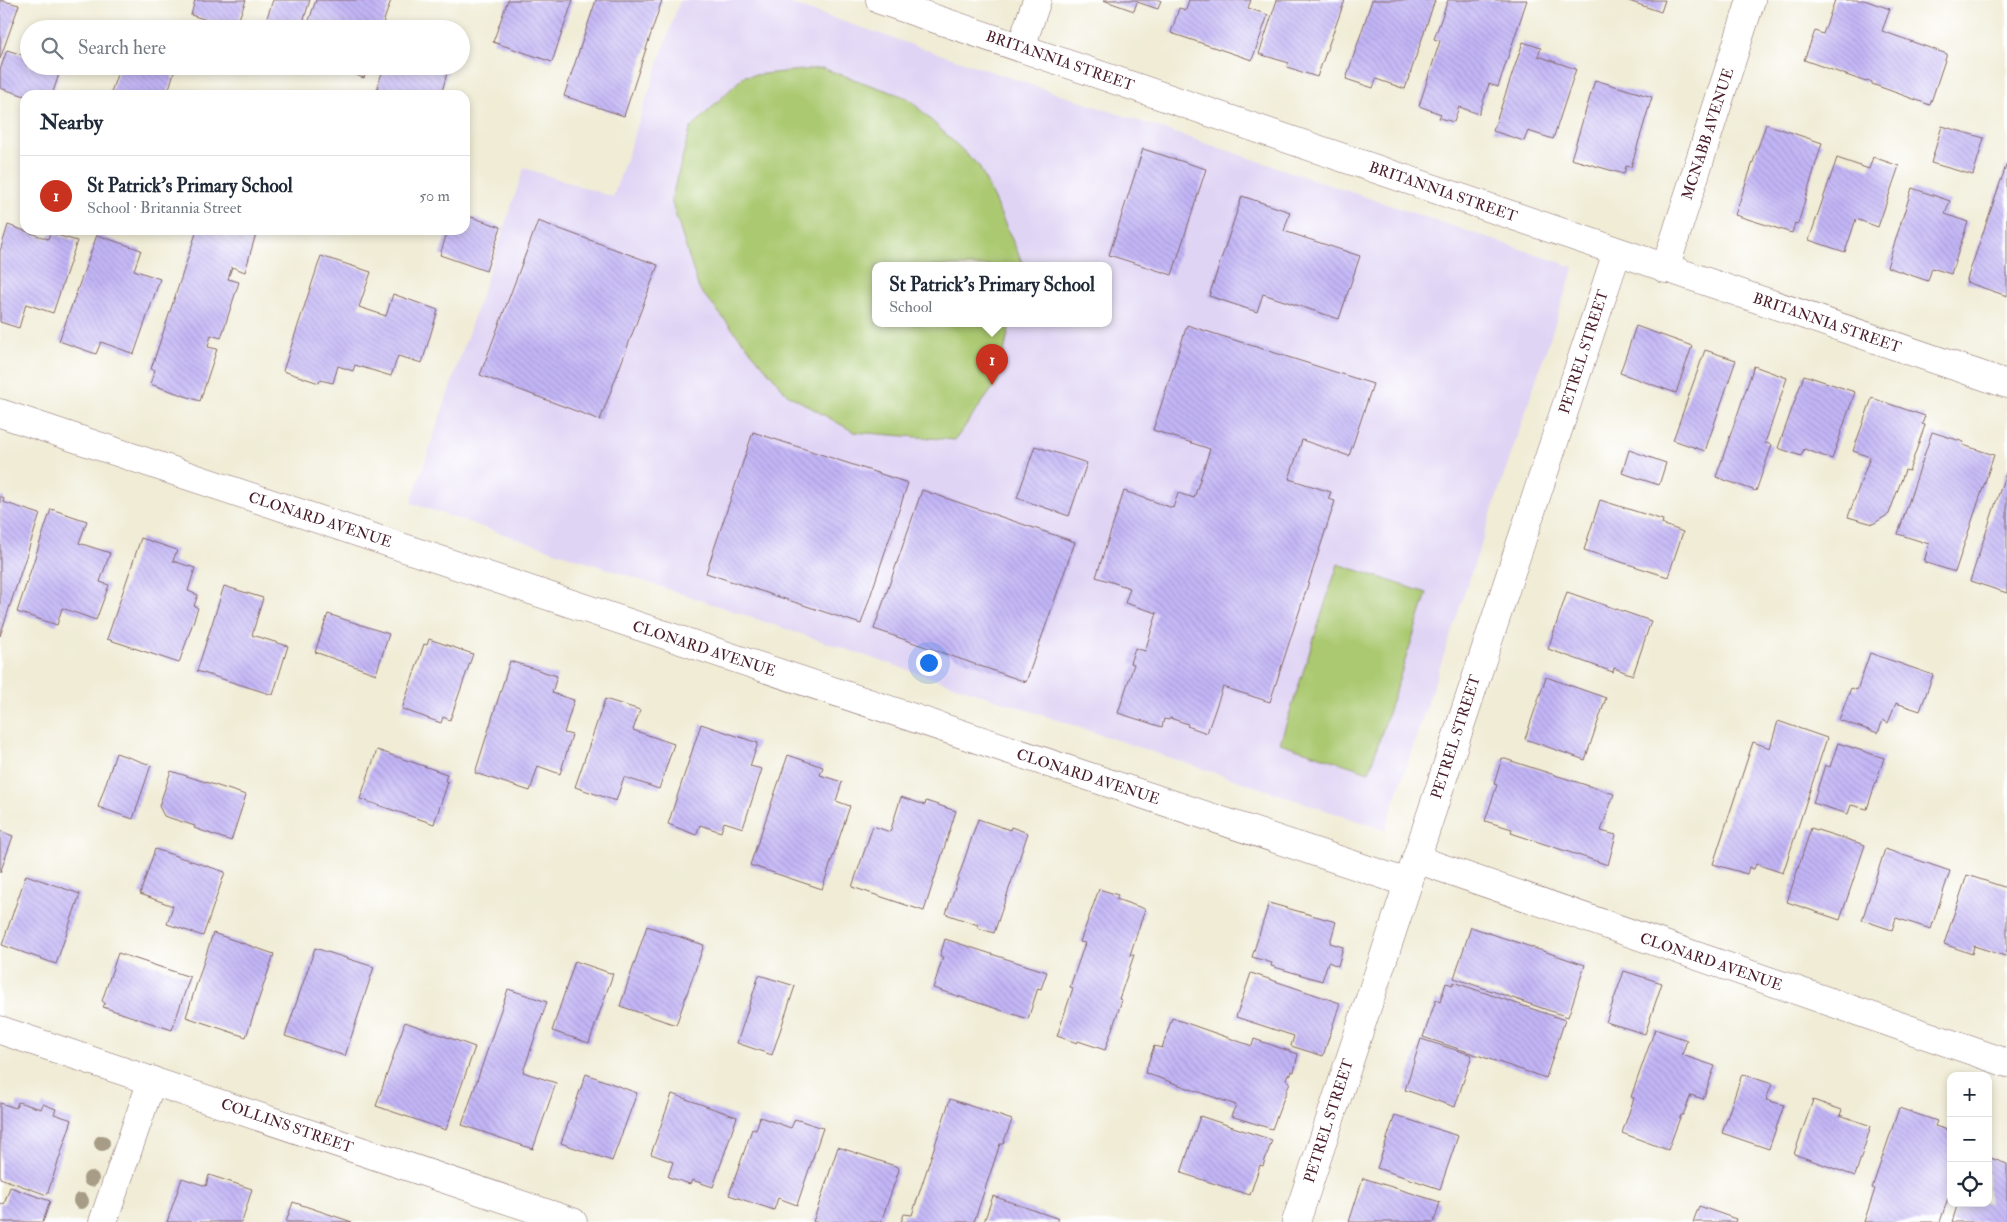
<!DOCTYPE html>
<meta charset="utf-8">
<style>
:root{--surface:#fff;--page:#f2f2f3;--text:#1f2937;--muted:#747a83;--line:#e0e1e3;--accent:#c8321e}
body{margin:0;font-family:"IM FELL Double Pica",serif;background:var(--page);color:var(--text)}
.controls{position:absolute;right:15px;bottom:15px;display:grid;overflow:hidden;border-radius:10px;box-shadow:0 2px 8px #0003}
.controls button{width:45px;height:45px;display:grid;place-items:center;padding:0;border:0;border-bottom:1px solid var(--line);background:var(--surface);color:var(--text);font:25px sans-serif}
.you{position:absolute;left:928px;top:662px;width:18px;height:18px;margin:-12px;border:4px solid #fff;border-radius:50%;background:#1a73e8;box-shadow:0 0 0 8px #1a73e833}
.badge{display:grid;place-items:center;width:32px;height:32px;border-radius:50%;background:var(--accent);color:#fff;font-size:16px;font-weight:700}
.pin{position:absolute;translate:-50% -41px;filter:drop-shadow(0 1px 2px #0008)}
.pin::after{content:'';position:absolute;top:26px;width:18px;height:15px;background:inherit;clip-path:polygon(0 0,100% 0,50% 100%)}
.popup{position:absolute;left:872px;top:262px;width:240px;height:65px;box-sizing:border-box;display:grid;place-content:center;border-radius:10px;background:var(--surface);filter:drop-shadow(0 1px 4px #0005);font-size:16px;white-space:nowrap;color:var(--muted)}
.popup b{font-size:19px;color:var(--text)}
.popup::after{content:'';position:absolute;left:50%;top:100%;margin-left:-10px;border:10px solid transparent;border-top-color:var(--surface)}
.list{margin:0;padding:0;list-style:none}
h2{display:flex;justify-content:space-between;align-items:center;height:65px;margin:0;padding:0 20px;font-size:21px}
h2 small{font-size:16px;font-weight:400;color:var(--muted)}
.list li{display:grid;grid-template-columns:32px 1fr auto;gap:15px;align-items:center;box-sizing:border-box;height:80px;padding:0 20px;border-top:1px solid var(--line)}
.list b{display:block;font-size:19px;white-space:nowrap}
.list p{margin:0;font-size:16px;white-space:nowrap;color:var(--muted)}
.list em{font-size:16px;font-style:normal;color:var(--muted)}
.icon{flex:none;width:28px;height:28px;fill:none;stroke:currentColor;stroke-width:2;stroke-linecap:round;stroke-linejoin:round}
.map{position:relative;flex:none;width:2007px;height:1222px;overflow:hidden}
.search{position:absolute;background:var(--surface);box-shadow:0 2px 8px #0003;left:20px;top:20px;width:450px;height:55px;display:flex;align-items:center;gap:12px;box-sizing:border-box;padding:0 18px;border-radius:28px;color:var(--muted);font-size:19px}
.panel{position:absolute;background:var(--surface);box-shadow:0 2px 8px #0003;left:20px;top:90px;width:450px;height:145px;border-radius:15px}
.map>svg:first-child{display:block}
.built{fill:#e0d4f4;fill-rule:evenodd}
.pitch{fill:#abc971;stroke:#7a744e}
.building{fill:url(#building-back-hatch)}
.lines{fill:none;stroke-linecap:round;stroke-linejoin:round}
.minor-casing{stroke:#846767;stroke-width:29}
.minor{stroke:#fff;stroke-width:28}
.tree{fill:#a79c86}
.labels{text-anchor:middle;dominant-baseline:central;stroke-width:4;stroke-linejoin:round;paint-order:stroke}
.street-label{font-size:15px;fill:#4a1f2b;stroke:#fff}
</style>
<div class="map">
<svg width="2007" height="1222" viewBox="0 0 2007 1222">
<defs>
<pattern id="building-back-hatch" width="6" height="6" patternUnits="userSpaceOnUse" patternTransform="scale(1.25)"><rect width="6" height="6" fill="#c2b5f6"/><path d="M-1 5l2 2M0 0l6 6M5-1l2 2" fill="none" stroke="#a89bd3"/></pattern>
</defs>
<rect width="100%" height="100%" fill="#fff"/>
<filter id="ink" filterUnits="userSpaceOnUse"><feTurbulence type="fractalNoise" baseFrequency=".02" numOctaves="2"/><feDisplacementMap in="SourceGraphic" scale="10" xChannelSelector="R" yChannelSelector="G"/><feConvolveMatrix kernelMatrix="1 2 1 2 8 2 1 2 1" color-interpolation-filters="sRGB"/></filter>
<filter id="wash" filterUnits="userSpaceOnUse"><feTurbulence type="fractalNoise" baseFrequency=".0096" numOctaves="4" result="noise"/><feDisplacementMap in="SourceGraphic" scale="20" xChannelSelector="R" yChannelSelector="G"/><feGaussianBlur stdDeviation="1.12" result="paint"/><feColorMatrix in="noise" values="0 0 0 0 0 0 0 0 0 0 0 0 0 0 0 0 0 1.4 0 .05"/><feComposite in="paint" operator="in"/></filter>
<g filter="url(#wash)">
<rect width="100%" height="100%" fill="#f0ecd6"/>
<path class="built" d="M680,0H779L1574,267L1385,830L411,503L524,168L613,197ZM876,266H1108V324H876Z"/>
<g class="pitch">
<path d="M822,68L908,98L979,166L1023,264L1022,266H876V324H1010L998,381L955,440L854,432L787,394L699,289L671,200L690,129L744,76Z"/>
<path d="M1338,564L1427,593L1369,772L1280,743Z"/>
</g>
<g id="blocks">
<g class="building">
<path d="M0,0L19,5L0,59Z"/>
<path d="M195,0H246L235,29L191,15Z"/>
<path d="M273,0H310L301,29H263Z"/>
<path d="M316,0H391L381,29H306Z"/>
<path d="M508,0H573L552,62L493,42Z"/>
<path d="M596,0H662L624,116L564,96Z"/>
<path d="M1103,0H1161L1158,9L1137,2L1134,11Z"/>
<path d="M1189,0H1251L1248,8L1268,15L1252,60L1171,33L1179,8L1186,10Z"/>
<path d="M1277,0H1345L1317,77L1287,67L1289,63L1259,54Z"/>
<path d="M1372,0H1435L1405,89L1376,79L1373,88L1346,79Z"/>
<path d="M1448,0H1527L1498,87L1489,84L1479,114L1459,107L1454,122L1439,118L1441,114L1419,106L1440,41L1434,39Z"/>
<path d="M1626,0H1665L1661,12Z"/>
<path d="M1835,0H1864L1890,9L1882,31L1947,54L1930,105L1872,84V82L1867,80L1866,82L1804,60L1815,31L1823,34Z"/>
<path d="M1523,42L1541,48L1538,56L1576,69L1553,139L1528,131L1524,141L1493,131Z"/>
<path d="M7,50L29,57V66L61,68L52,95L25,96L0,88V70Z"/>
<path d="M120,66H176L167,95H110Z"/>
<path d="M331,66H368L364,78Z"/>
<path d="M384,66H449L441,95H385L376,92Z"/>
<path d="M1595,80L1652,97L1631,167L1626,166L1624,174L1571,159Z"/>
<path d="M1766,124L1822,143L1798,224L1795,223L1792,233L1735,215Z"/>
<path d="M1942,126L1984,138L1973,175L1931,163Z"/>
<path d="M1143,149L1206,169L1172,275L1109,255Z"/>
<path d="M1873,157L1899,166L1878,227L1856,219L1845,252L1809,240L1837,158L1869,169Z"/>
<path d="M2007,163V296L1966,282Z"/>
<path d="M1912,188L1950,201L1945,214L1968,222L1951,274L1932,268L1928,281L1887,267Z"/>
<path d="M1242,196L1290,212L1284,231L1360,256L1339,319L1263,294L1257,312L1209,296Z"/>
<path d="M465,215L501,227L486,271L440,255L448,230H465Z"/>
<path d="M538,221L658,265L600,420L480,375Z"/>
<path d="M8,225L48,239L50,233L77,241L53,313L26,304L19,328L0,322V251Z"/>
<path d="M197,230H257L245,272L232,267L228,279L239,282L221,338L211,335L208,347L217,349L200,401L150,384L155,370L151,369Z"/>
<path d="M97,235L141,250L134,270L160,279L134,354L101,342L96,354L59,341Z"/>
<path d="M321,256L371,272L359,307L386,316L393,294L438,310L422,363L398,356L391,376L355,365L353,371L338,366L333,383L320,380L319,383L283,371Z"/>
<path d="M1187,325L1373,384L1349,456L1302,440L1289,479L1331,492L1328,499L1335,501L1270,702L1223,687L1207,733L1187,726L1188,724L1170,718L1169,720L1164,719L1162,727L1118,713L1134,664L1130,663L1135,648L1145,651L1157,613L1125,603L1130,588L1096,577L1124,491L1173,508L1178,493L1194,498L1210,449L1153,430Z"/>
<path d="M1636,326L1692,346L1676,393L1620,373Z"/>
<path d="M1705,350L1736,360L1705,451L1673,440Z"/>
<path d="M1754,366L1787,378L1765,443L1772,445L1756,491L1716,477Z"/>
<path d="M1804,375L1855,392L1832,459L1804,449L1801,456L1778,448Z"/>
<path d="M1872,398L1925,416L1922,424L1925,425L1909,471L1905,470L1889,514L1873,524L1848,517L1870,457L1853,451Z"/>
<path d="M753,432L908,483L861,624L706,573Z"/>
<path d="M1932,432L1964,442L1963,445L1994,455L1955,572L1924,562L1929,544L1898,534Z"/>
<path d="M1035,446L1087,463L1069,516L1017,498Z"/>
<path d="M1629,450L1666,463L1659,485L1622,473Z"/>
<path d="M2007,469V593L1970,581Z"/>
<path d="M922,490L1075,542L1026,682L874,629Z"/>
<path d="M0,496L4,498L3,502L40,514L0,636Z"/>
<path d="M1600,500L1663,520L1662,524L1683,532L1668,577L1584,550Z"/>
<path d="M51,509L87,521L79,543L110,553L100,582L109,585L96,620L62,608L57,625L17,612Z"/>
<path d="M141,538L177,550L173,561L195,568L188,591L198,595L194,606L198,608L179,663L107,639Z"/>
<path d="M224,586L263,598L252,635L288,646L273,695L197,671Z"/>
<path d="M1567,592L1651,621L1633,675L1614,668L1613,672L1548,649Z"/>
<path d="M328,614L389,634L376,674L315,652Z"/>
<path d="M429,639L473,654L450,720L443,717L441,723L402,709L424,644L427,645Z"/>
<path d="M1870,653L1933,675L1920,711L1896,703L1888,723L1883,720L1878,733L1839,720L1851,688L1857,690Z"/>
<path d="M510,661L557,676L552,693L574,700L564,733L572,735L560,774L538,766L530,791L475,773Z"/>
<path d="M1546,677L1606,698L1585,760L1525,739Z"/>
<path d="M605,699L640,710L633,730L674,744L659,789L624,777L616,801L575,787Z"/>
<path d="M1778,721L1827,738L1783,873L1756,864L1754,869L1749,867L1747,874L1713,864L1753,742L1770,748Z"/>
<path d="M701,724L758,743L750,766L762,769L743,828L724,822L721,832L700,825L696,835L668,824Z"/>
<path d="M1838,743L1884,758L1867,809L1851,805L1848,814L1813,803L1825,765L1830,767Z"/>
<path d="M377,750L447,774L445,781L448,782L434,824L360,799Z"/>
<path d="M116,753L151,765L133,819L98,807Z"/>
<path d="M788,755L823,767L820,775L842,782L836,801L850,806L822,889L750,865Z"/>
<path d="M1502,758L1614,794L1601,831L1616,835L1608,865L1511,833L1512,829L1485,821L1497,785L1494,784Z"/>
<path d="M171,771L246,795L231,841L194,828L195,826L164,816L159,806Z"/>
<path d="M901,797L925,805L926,801L956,811L924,911L852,887L873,826L890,832Z"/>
<path d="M978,819L1010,830L1011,827L1028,833L994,933L978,928V925L946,914Z"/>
<path d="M1811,828L1865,845L1840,920L1787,902Z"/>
<path d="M0,831L13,836L0,873Z"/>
<path d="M155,849L225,872L203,936L167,924L173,906L140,894Z"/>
<path d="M1885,849L1950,871L1931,929L1896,918L1892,930L1862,920Z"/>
<path d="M26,875L80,894L56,964L2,945Z"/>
<path d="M1967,875L2007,888V949L2005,956L1974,946L1972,954L1944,944Z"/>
<path d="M1099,889L1118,895L1116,899L1145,909L1130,955H1134L1119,999L1122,1000L1105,1050L1078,1041L1077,1043L1057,1036L1073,988L1070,987L1085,943L1080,942Z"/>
<path d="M1269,903L1336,922L1330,943L1343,947L1338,966L1328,962L1322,981L1271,966L1272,963L1252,957Z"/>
<path d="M647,926L704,945L676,1025L620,1006Z"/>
<path d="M1471,927L1585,965L1568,1017L1454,978Z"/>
<path d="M213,933L274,954L246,1037L186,1017Z"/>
<path d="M945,939L1047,972L1041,989L1038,988L1028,1019L933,988L943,957L940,956Z"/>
<path d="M315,948L374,967L345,1056L285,1036Z"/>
<path d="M118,953L190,977L172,1030L103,1007L105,1003L102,1001Z"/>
<path d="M575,961L613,974L589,1043L552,1031Z"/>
<path d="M1624,971L1662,983L1645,1034L1606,1022Z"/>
<path d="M1251,973L1340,1003L1323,1056L1291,1046L1294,1036L1236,1017Z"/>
<path d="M759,975L795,986L772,1055L737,1043Z"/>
<path d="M1453,982L1565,1020L1546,1078L1423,1037L1436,1000L1440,1002L1446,983L1453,985Z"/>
<path d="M508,989L547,1002L523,1072L556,1083L533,1149L462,1125Z"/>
<path d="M1172,1018L1252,1046L1254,1039L1298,1054L1294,1072L1292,1071L1291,1075L1288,1074L1286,1079L1290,1082L1272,1129L1231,1116L1236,1105L1145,1073L1154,1046L1162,1048Z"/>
<path d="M405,1022L475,1047L446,1130L376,1106Z"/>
<path d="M1655,1029L1687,1040L1682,1055L1715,1066L1703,1099L1691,1095L1683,1115H1681L1668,1150L1622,1133L1634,1098L1631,1097Z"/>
<path d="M1421,1039L1472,1055L1455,1107L1405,1090Z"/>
<path d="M586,1074L637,1093L612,1161L561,1143Z"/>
<path d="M1742,1074L1772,1084L1766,1100L1784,1105L1769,1149L1722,1133Z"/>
<path d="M672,1094L737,1117L713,1187L692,1180L690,1184L668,1177L673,1162L651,1154Z"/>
<path d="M950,1099L1012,1120L1003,1144H1000L974,1222H901L904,1214L912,1215Z"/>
<path d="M1813,1100L1842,1110L1840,1115L1871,1126L1855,1176L1794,1154Z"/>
<path d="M18,1102L41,1109L43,1104L56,1109L54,1114L72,1120L47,1195L0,1178V1103L16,1108Z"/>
<path d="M1899,1108L1937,1121L1935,1126L1951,1131V1189L1940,1222H1864L1875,1189L1872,1188Z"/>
<path d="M1395,1115L1458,1136L1440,1189L1377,1168Z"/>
<path d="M1200,1116L1272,1140L1263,1166L1260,1165L1250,1195L1181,1173Z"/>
<path d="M760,1117L791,1128L795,1119L823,1128L797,1205L778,1198L774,1210L729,1195L752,1129L756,1130Z"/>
<path d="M838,1147L898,1167L899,1170L881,1222H813Z"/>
<path d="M1988,1157L2007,1164V1222H1952L1958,1203H1988Z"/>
<path d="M209,1175L252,1189L242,1222H167L182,1178L206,1186Z"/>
<path d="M1363,1178L1440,1202L1434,1222H1349Z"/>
<path d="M10,1187L50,1201L43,1222H0V1203L4,1204Z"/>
<path d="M993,1196L1059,1219L1057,1222H984Z"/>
<path d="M293,1202L352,1222H286Z"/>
<path d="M1699,1206L1736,1219L1735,1222H1693Z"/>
</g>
</g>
</g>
<g filter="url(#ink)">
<use href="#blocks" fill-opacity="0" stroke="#846767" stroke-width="1"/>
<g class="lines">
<g class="minor-casing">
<g id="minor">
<path d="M880,0L2007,384"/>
<path d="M1021,47L1037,0"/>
<path d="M1665,269L1751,0"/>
<path d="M0,413L1408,883"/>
<path d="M1416,859L2007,1063"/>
<path d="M0,1030L573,1222"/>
<path d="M103,1222L152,1080"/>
<path d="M1296,1222L1617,252"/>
</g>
</g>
<use href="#minor" class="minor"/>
</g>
<g class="tree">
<circle cx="102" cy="1143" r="8"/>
<circle cx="91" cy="1179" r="8"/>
<circle cx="81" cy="1201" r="8"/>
</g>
</g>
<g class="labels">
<g class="street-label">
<text transform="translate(1060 61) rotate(19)">BRITANNIA STREET</text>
<text transform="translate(1708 134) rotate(-72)">MCNABB AVENUE</text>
<text transform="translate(1443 192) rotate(19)">BRITANNIA STREET</text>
<text transform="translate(1827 323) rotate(19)">BRITANNIA STREET</text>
<text transform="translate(1584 352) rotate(-72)">PETREL STREET</text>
<text transform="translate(320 520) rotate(18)">CLONARD AVENUE</text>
<text transform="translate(704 649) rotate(18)">CLONARD AVENUE</text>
<text transform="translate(1456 737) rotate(-72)">PETREL STREET</text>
<text transform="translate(1088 777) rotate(18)">CLONARD AVENUE</text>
<text transform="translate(1711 962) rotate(19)">CLONARD AVENUE</text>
<text transform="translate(1329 1121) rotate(-72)">PETREL STREET</text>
<text transform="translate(287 1126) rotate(19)">COLLINS STREET</text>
</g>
</g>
</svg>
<div class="controls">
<button>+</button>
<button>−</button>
<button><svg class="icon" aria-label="locate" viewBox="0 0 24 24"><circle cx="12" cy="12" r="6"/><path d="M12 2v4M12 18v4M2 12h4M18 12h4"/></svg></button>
</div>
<div class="you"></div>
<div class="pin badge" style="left:992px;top:385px">1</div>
<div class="popup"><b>St Patrick's Primary School</b>School</div>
<div class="search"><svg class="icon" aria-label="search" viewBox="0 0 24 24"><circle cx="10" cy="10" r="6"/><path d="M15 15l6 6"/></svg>Search here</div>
<section class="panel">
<h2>Nearby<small></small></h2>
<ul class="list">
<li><span class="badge">1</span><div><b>St Patrick's Primary School</b><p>School · Britannia Street</p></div><em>50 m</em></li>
</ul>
</section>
</div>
